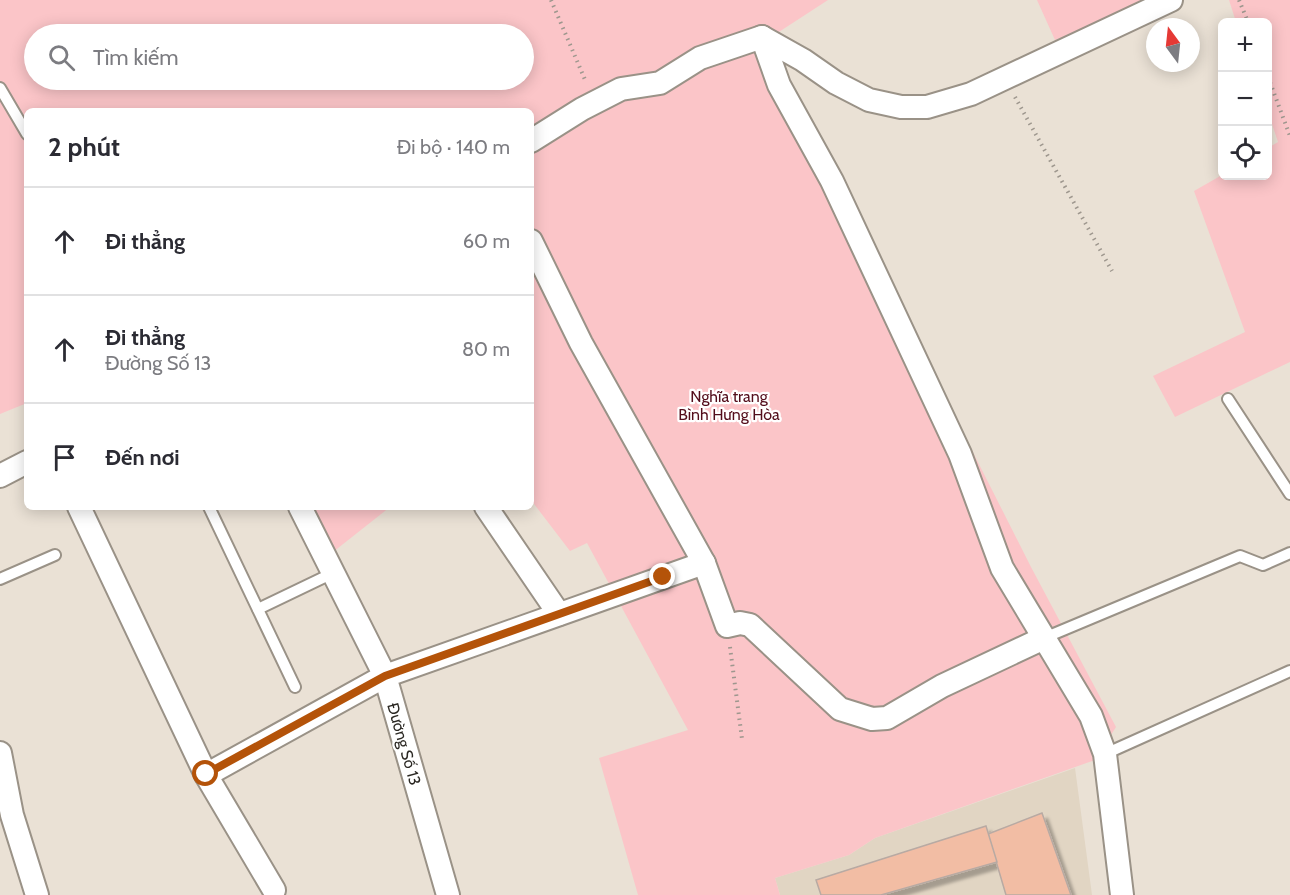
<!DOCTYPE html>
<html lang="vi">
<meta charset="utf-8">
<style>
:root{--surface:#fff;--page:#f2f2f3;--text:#2b2b33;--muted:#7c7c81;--line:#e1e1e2}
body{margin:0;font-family:Cabin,sans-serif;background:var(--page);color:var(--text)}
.controls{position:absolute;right:18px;top:18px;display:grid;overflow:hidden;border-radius:9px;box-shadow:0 3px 15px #0003}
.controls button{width:54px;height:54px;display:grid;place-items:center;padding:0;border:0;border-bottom:2px solid var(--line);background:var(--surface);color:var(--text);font:30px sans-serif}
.compass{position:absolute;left:1146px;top:18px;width:54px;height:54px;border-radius:50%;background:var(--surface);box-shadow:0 3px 15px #0003;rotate:345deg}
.stop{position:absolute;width:18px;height:18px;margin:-14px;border:4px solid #b45309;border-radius:50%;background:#fff}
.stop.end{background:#b45309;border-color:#fff;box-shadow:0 2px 6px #0008}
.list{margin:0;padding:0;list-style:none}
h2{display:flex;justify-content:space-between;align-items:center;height:78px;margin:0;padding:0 24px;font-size:26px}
h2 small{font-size:20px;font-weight:400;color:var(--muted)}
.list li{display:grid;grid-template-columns:39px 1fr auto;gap:18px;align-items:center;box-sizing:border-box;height:108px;padding:0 24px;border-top:2px solid var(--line)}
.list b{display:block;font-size:22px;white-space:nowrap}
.list p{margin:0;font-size:20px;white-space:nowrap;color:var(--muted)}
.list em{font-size:20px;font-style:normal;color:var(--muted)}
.icon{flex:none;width:33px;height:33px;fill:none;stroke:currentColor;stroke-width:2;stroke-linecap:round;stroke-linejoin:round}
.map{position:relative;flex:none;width:1290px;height:895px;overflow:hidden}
.search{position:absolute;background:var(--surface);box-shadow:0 3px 15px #0003;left:24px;top:24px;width:510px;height:66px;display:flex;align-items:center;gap:15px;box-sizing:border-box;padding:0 21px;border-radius:33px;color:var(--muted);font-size:22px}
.panel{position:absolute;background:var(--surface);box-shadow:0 3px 15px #0003;left:24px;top:108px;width:510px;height:402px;border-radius:9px}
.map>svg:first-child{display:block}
.built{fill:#e1d5c3}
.green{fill:#fbc5c8;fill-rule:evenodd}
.building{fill:#f2bda4;stroke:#b8aaa3;stroke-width:1.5;filter:url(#shadow)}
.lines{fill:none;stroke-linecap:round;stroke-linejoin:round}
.service-casing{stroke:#9a9287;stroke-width:14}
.minor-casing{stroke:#9a9287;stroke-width:26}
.path{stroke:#9e978e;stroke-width:4;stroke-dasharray:1.5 4.5;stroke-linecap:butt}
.service{stroke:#fff;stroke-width:10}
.minor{stroke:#fff;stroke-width:22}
.route{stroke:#b45309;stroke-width:8}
.labels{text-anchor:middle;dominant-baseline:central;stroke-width:4.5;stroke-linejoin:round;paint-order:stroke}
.park-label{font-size:16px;fill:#530d1b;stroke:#fff}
.street-label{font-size:16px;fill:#2b2823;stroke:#fff}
</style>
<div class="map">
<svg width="1290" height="895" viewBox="0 0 1290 895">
<defs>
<filter id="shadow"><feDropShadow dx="5.5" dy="5.5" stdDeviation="1.5" flood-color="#0004"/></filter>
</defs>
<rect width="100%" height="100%" fill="#eae1d5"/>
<path class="built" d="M1075,768L1092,895H780L775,878L849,855L875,838Z"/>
<g class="green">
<path d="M0,0H828L765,41L1031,567L1116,727L1095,760L875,838L849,855L775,878L780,895H638L599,758L688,730L587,543L570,551L531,500V111H27V403L0,414ZM34,34H524V80H34Z"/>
<path d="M1037,0H1156L1055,40Z"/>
<path d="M1229,0H1290V362L1175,417L1153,376L1245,332L1194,191L1222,175L1268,176V148L1278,142L1268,112V22H1236Z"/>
<path d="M301,507H390L333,552Z"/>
</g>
<g class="building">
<path d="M1042,813L1071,895H1006L988,834Z"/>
<path d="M986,826L997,862L881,895H821L816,880Z"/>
</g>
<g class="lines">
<g class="service-casing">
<g id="service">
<path d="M0,88L27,134"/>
<path d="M1228,399L1290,494"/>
<path d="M209,507L295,687"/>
<path d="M0,579L55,555"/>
<path d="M258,609L333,573"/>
<path d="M1044,638L1240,556L1263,565L1290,553"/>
<path d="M1105,754L1290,671"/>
</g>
</g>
<g class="minor-casing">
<g id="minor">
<path d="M762,37L779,85L832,181L960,454L1002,568L1091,716L1105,754L1122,895"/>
<path d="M531,141L582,109L621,89L660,83L700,58L762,37L803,60L836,83L869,100L901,107H927L971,94L1171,0"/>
<path d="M531,241L581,343L704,563L727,626L740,623L750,625L840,709L872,719L887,718L942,686L1044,638"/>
<path d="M0,476L27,462"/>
<path d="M79,507L206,775L274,890"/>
<path d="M486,507L559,614"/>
<path d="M0,753L12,815L37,895"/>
<path d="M206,775L385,676L300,507"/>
<path d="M448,895L385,676L704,563"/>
</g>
</g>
<g class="path">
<path d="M551,0L586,82"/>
<path d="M1239,0L1248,22"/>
<path d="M1268,77L1290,136"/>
<path d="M1015,97L1112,271"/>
<path d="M730,647L742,739"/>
</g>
<use href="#service" class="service"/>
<use href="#minor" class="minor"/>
</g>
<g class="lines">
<path class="route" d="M206,774L385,676L663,577"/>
</g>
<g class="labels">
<g class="park-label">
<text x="729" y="396">Nghĩa trang<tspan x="729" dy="18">Bình Hưng Hòa</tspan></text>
</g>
<g class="street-label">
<text transform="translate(404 744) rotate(74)">Đường Số 13</text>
</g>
</g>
</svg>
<div class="controls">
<button>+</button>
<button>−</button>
<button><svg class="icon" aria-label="locate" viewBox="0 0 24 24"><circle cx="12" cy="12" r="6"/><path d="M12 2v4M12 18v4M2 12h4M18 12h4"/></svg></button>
</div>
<svg class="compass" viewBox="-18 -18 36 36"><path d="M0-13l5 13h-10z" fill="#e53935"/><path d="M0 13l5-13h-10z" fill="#7c7c81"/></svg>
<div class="stop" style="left:206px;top:774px"></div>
<div class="stop end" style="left:663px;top:577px"></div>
<div class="search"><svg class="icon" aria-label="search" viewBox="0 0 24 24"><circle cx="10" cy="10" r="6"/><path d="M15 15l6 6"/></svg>Tìm kiếm</div>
<section class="panel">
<h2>2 phút<small>Đi bộ · 140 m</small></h2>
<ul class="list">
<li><svg class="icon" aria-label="ahead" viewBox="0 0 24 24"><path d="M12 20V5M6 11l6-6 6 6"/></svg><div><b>Đi thẳng</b></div><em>60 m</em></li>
<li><svg class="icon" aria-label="ahead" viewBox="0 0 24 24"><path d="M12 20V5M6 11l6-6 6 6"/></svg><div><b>Đi thẳng</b><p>Đường Số 13</p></div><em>80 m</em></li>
<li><svg class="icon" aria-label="arrive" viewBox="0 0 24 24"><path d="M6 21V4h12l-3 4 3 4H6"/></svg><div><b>Đến nơi</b></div></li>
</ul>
</section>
</div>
